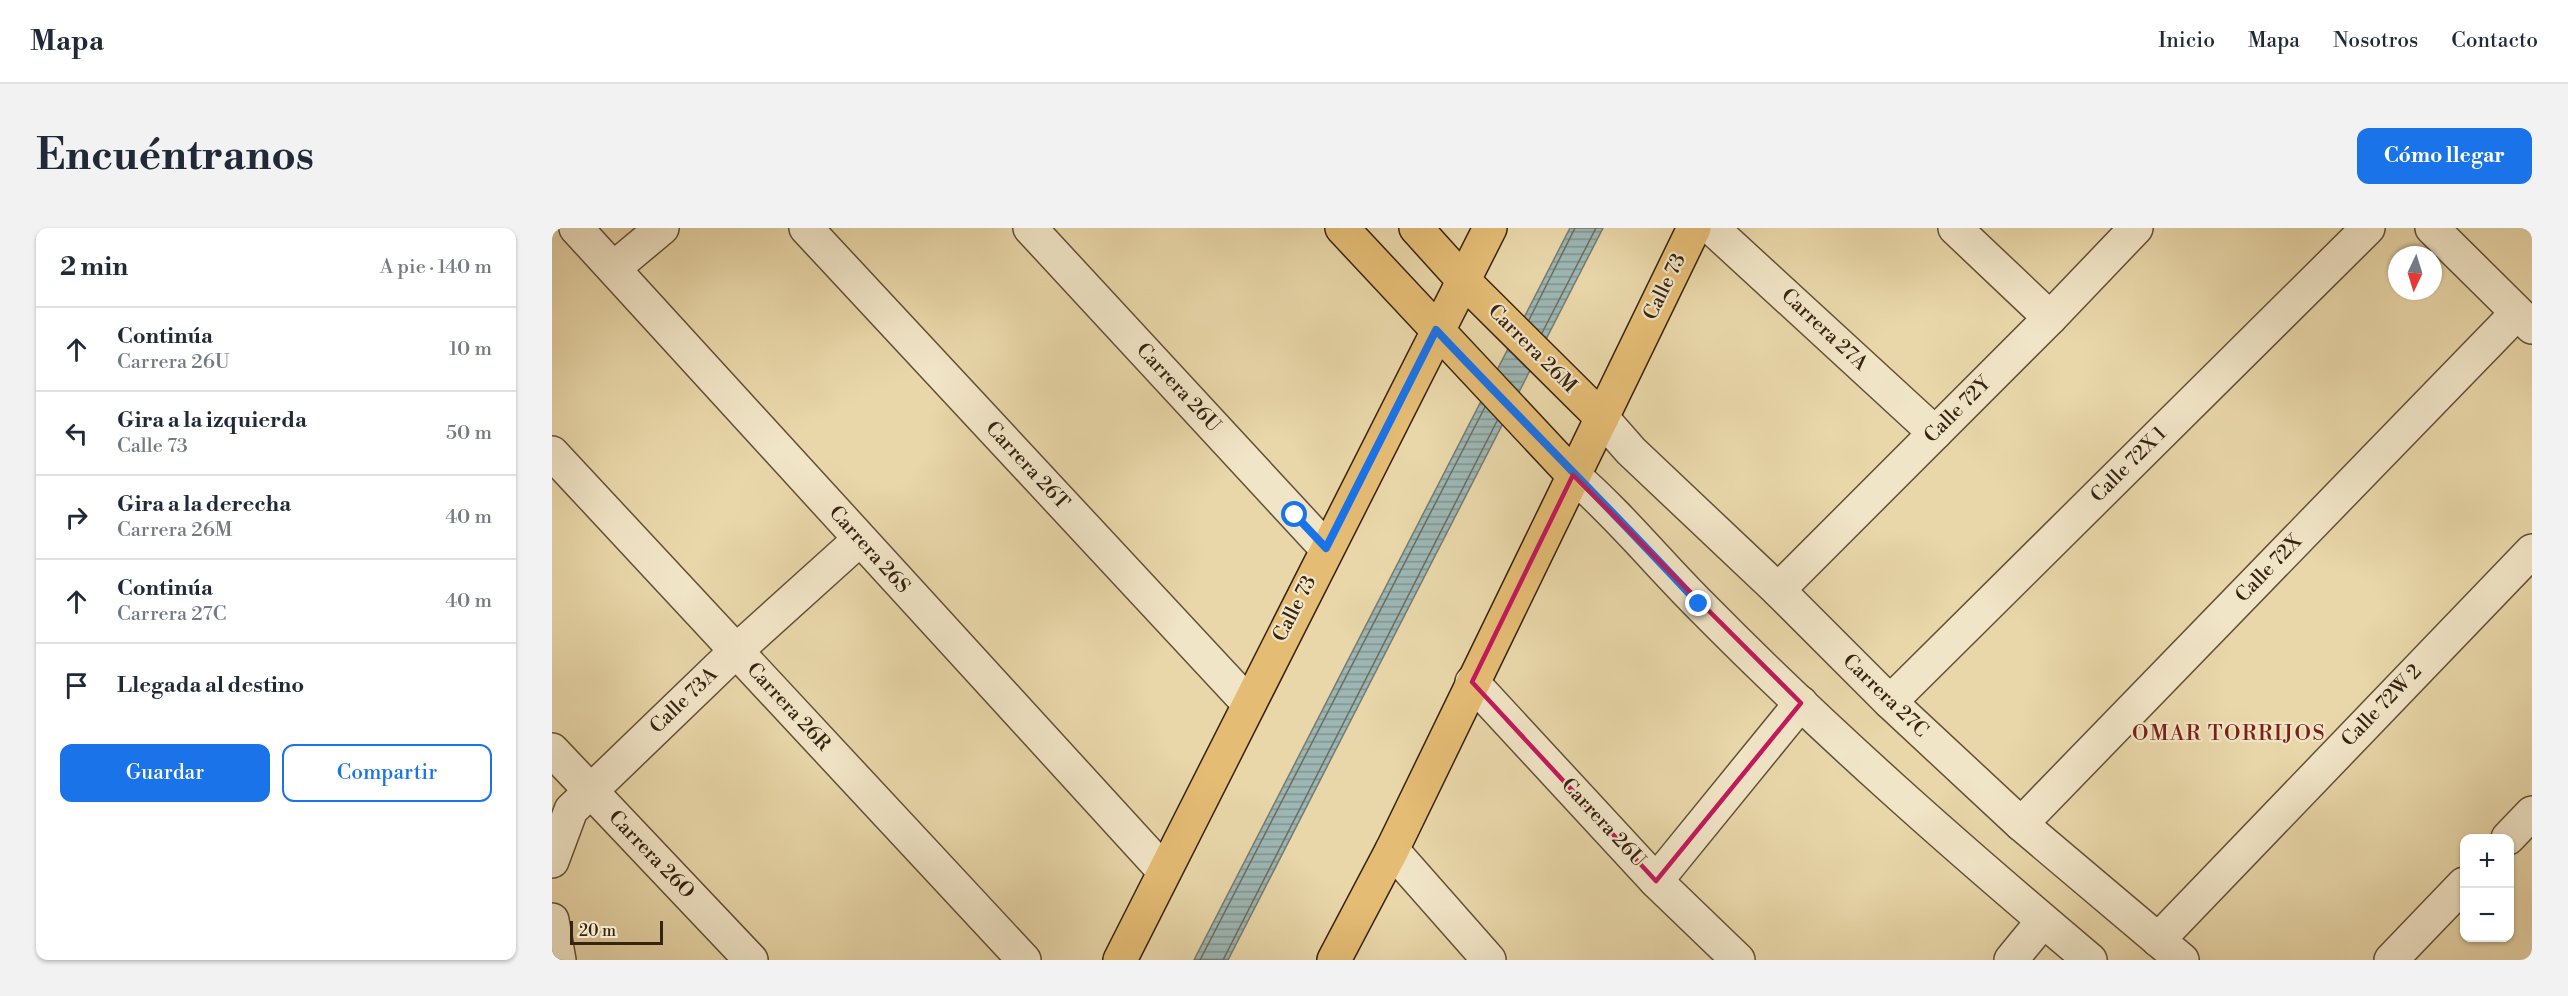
<!DOCTYPE html>
<html lang="es">
<meta charset="utf-8">
<style>
:root{--surface:#fff;--page:#f2f2f3;--text:#1f2937;--muted:#747a83;--line:#e0e1e3;--accent:#1a73e8}
body{margin:0;font-family:"Libre Bodoni",serif;background:var(--page);color:var(--text)}
.controls{position:absolute;right:18px;bottom:18px;display:grid;overflow:hidden;border-radius:12px;box-shadow:0 2px 4px #0004}
.controls button{width:54px;height:54px;display:grid;place-items:center;padding:0;border:0;border-bottom:2px solid var(--line);background:var(--surface);color:var(--text);font:30px sans-serif}
.compass{position:absolute;left:1836px;top:18px;width:54px;height:54px;border-radius:50%;background:var(--surface);box-shadow:0 2px 4px #0004;rotate:184deg}
.scale{position:absolute;left:18px;bottom:15px;width:93px;box-sizing:border-box;padding-left:6px;border:3px solid #362310;border-top:0;font-size:16px;line-height:21px;white-space:nowrap;color:#362310;-webkit-text-stroke:4px #f1e5c7;paint-order:stroke}
.stop{position:absolute;width:18px;height:18px;margin:-14px;border:4px solid #1a73e8;border-radius:50%;background:#fff}
.stop.end{background:#1a73e8;border-color:#fff;box-shadow:0 2px 6px #0008}
.list{margin:0;padding:0;list-style:none}
h2{display:flex;justify-content:space-between;align-items:center;height:78px;margin:0;padding:0 24px;font-size:26px}
h2 small{font-size:20px;font-weight:400;color:var(--muted)}
.list li{display:grid;grid-template-columns:39px 1fr auto;gap:18px;align-items:center;box-sizing:border-box;height:84px;padding:0 24px;border-top:2px solid var(--line)}
.list b{display:block;font-size:22px;white-space:nowrap}
.list p{margin:0;font-size:20px;white-space:nowrap;color:var(--muted)}
.list em{font-size:20px;font-style:normal;color:var(--muted)}
.actions{display:flex;gap:12px;padding:18px 24px}
.actions a{flex:1;padding:14px 0;border:2px solid var(--accent);border-radius:12px;text-align:center;font-size:21px;color:var(--accent)}
.actions .main{background:var(--accent);color:#fff}
.icon{flex:none;width:33px;height:33px;fill:none;stroke:currentColor;stroke-width:2;stroke-linecap:round;stroke-linejoin:round}
.map{position:relative;flex:none;width:1980px;height:732px;overflow:hidden;border-radius:12px}
header{display:flex;align-items:center;gap:36px;box-sizing:border-box;height:84px;padding:0 30px;background:var(--surface);border-bottom:2px solid var(--line)}
header strong{font-size:28px}
nav{display:flex;gap:33px;margin-inline-start:auto;font-size:21px}
.intro{display:flex;align-items:center;justify-content:space-between;box-sizing:border-box;height:144px;padding:0 36px}
h1{margin:0;font-size:42px}
.button{padding:15px 27px;border-radius:12px;background:var(--accent);color:#fff;font-size:21px;font-weight:700}
main{display:flex;gap:36px;padding:0 36px}
aside{flex:1;background:var(--surface);border-radius:12px;box-shadow:0 2px 4px #0004}
.map>svg:first-child{display:block}
.water{fill:url(#water-rules);stroke:#747c72;stroke-width:1.5}
.lines{fill:none;stroke-linecap:round;stroke-linejoin:round}
.shore{stroke:#6a6d62;stroke-width:1.5}
.minor-casing{stroke:#635036;stroke-width:36}
.major-casing{stroke:#362310;stroke-width:36}
.minor{stroke:#f1e5c7;stroke-width:33}
.major{stroke:#e4bc74;stroke-width:33}
.route{stroke:#1a73e8;stroke-width:8}
.marked{fill:none;stroke:#c2185b;stroke-width:4.5;stroke-linejoin:round}
.labels{text-anchor:middle;dominant-baseline:central;stroke-width:4.5;stroke-linejoin:round;paint-order:stroke}
.street-label{font-size:20px;fill:#362310;stroke:#f1e5c7}
.neighbourhood-label{font-size:21px;letter-spacing:1.5px;fill:#7a1f14;stroke:#f1e5c7}
</style>
<header>
<strong>Mapa</strong>
<nav><a>Inicio</a><a>Mapa</a><a>Nosotros</a><a>Contacto</a></nav>
</header>
<div class="intro"><h1>Encuéntranos</h1><a class="button">Cómo llegar</a></div>
<main>
<aside>
<h2>2 min<small>A pie · 140 m</small></h2>
<ul class="list">
<li><svg class="icon" aria-label="ahead" viewBox="0 0 24 24"><path d="M12 20V5M6 11l6-6 6 6"/></svg><div><b>Continúa</b><p>Carrera 26U</p></div><em>10 m</em></li>
<li><svg class="icon" aria-label="left" viewBox="0 0 24 24"><path d="M17 20v-9H6M10 6l-5 5 5 5"/></svg><div><b>Gira a la izquierda</b><p>Calle 73</p></div><em>50 m</em></li>
<li><svg class="icon" aria-label="right" viewBox="0 0 24 24"><path d="M7 20v-9h11M14 6l5 5-5 5"/></svg><div><b>Gira a la derecha</b><p>Carrera 26M</p></div><em>40 m</em></li>
<li><svg class="icon" aria-label="ahead" viewBox="0 0 24 24"><path d="M12 20V5M6 11l6-6 6 6"/></svg><div><b>Continúa</b><p>Carrera 27C</p></div><em>40 m</em></li>
<li><svg class="icon" aria-label="arrive" viewBox="0 0 24 24"><path d="M6 21V4h12l-3 4 3 4H6"/></svg><div><b>Llegada al destino</b></div></li>
</ul>
<div class="actions"><a class="main">Guardar</a><a>Compartir</a></div>
</aside>
<div class="map">
<svg width="1980" height="732" viewBox="0 0 1980 732">
<defs>
<pattern id="water-rules" width="6" height="5" patternUnits="userSpaceOnUse" patternTransform="scale(1.5)"><rect width="6" height="5" fill="#9db7b4"/><path d="M0 2.5h6" fill="none" stroke="#819491"/></pattern>
</defs>
<rect width="100%" height="100%" fill="#e9d7a9"/>
<filter id="stains"><feTurbulence type="fractalNoise" baseFrequency=".00333" numOctaves="4"/><feColorMatrix values="0 0 0 0 .2 0 0 0 0 .09 0 0 0 0 .02 0 0 0 .5 -.17"/></filter>
<radialGradient id="worn" r=".72"><stop offset=".6" stop-color="#630" stop-opacity="0"/><stop offset="1" stop-color="#630" stop-opacity=".3"/></radialGradient>
<path class="water" d="M1018,0H1051L676,732H642Z"/>
<g class="lines">
<g class="shore">
<path d="M977,92L1023,0"/>
<path d="M990,105L1044,0"/>
<path d="M648,732L933,179"/>
<path d="M671,732L945,193"/>
</g>
<g class="minor-casing">
<g id="minor">
<path d="M24,0L612,643"/>
<path d="M254,0L697,476"/>
<path d="M478,0L774,320"/>
<path d="M1160,0L1383,205"/>
<path d="M1403,0L1498,90"/>
<path d="M1880,0L1980,99"/>
<path d="M62,40L110,0"/>
<path d="M1050,190L1079,223L1226,362L1338,474L1469,596L1630,732"/>
<path d="M0,225L472,732"/>
<path d="M1021,247C1067,287 1105,334 1148,377C1271,502 1404,619 1538,732"/>
<path d="M1226,362L1498,90L1584,0"/>
<path d="M920,454L1104,653L1186,732"/>
<path d="M1338,474L1816,0"/>
<path d="M0,522L199,732"/>
<path d="M1469,596L1965,85"/>
<path d="M1956,610L1980,585"/>
<path d="M840,622L937,732"/>
<path d="M0,633L19,582L184,423L307,312"/>
<path d="M1104,653L1249,475"/>
<path d="M0,692L7,732"/>
<path d="M1606,712L1980,323"/>
<path d="M1459,732L1491,693"/>
<path d="M1839,732L1912,656"/>
</g>
</g>
<g class="major-casing">
<g id="major">
<path d="M790,0L1021,247"/>
<path d="M864,0L911,52L1050,190"/>
<path d="M568,732L938,0"/>
<path d="M782,732L840,622L1142,0"/>
</g>
</g>
<use href="#minor" class="minor"/>
<use href="#major" class="major"/>
</g>
<g class="lines">
<path class="route" d="M743,287L774,320L884,102C971,194 1061,283 1147,376"/>
</g>
<path class="marked" d="M1021,247L1249,475L1104,653L920,454Z"/>
<g class="labels">
<g class="street-label">
<text transform="translate(1113 59) rotate(-64)">Calle 73</text>
<text transform="translate(1272 102) rotate(43)">Carrera 27A</text>
<text transform="translate(980 121) rotate(45)">Carrera 26M</text>
<text transform="translate(626 160) rotate(47)">Carrera 26U</text>
<text transform="translate(1406 182) rotate(-45)">Calle 72Y</text>
<text transform="translate(1577 237) rotate(-45)">Calle 72X 1</text>
<text transform="translate(475 238) rotate(47)">Carrera 26T</text>
<text transform="translate(317 322) rotate(48)">Carrera 26S</text>
<text transform="translate(1717 341) rotate(-46)">Calle 72X</text>
<text transform="translate(743 381) rotate(-63)">Calle 73</text>
<text transform="translate(1333 468) rotate(44)">Carrera 27C</text>
<text transform="translate(132 473) rotate(-44)">Calle 73A</text>
<text transform="translate(1830 478) rotate(-46)">Calle 72W 2</text>
<text transform="translate(236 479) rotate(47)">Carrera 26R</text>
<text transform="translate(1051 595) rotate(47)">Carrera 26U</text>
<text transform="translate(99 627) rotate(46)">Carrera 26O</text>
</g>
<g class="neighbourhood-label">
<text x="1677" y="506">OMAR TORRIJOS</text>
</g>
</g>
<rect width="100%" height="100%" filter="url(#stains)"/>
<rect width="100%" height="100%" fill="url(#worn)"/>
</svg>
<div class="controls">
<button>+</button>
<button>−</button>
</div>
<svg class="compass" viewBox="-18 -18 36 36"><path d="M0-13l5 13h-10z" fill="#e53935"/><path d="M0 13l5-13h-10z" fill="#747a83"/></svg>
<div class="scale">20 m</div>
<div class="stop" style="left:743px;top:287px"></div>
<div class="stop end" style="left:1147px;top:376px"></div>
</div>
</main>
